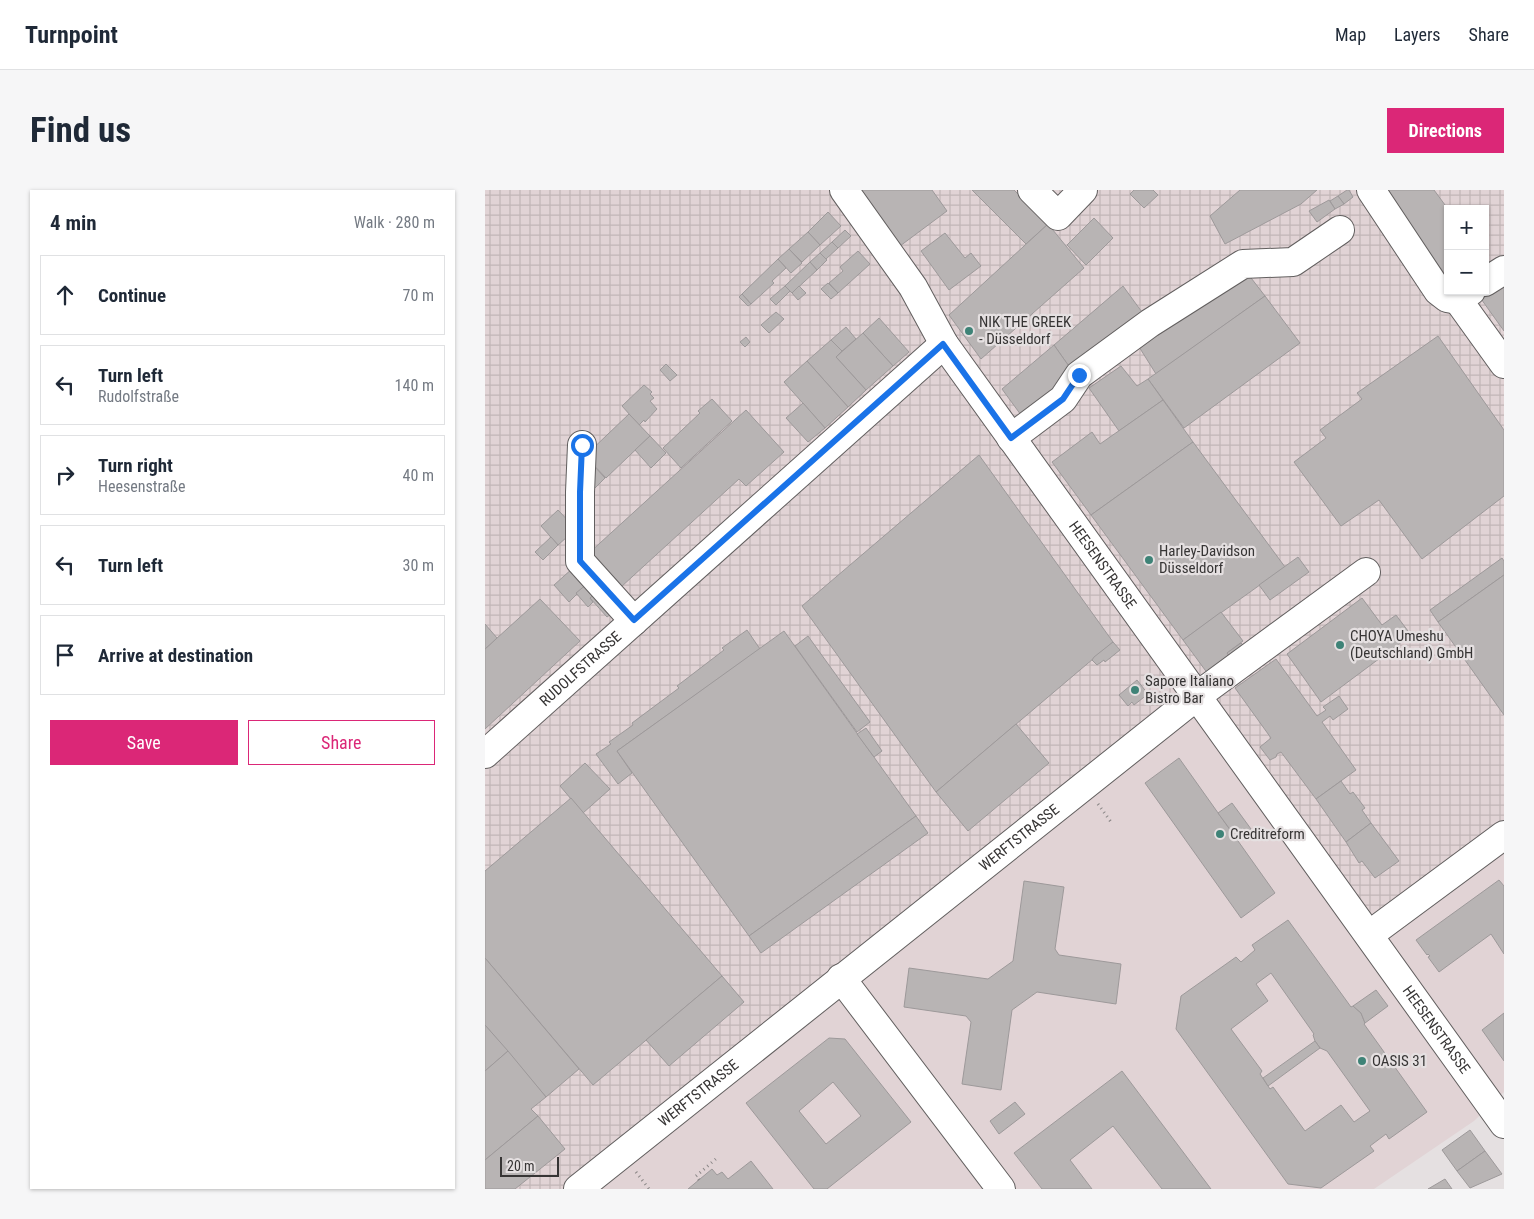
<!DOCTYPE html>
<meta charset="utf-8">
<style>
:root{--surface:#fff;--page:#f6f6f7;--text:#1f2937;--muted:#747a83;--line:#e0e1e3;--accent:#db2777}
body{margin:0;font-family:"Roboto Condensed",sans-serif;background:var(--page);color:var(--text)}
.controls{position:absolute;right:15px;top:15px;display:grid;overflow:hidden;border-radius:0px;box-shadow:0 1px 4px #0004}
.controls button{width:45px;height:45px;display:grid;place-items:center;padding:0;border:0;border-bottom:1px solid var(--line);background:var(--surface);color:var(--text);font:25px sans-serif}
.scale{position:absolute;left:15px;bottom:12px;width:59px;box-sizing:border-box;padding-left:5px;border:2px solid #373535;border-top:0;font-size:14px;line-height:18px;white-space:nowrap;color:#373535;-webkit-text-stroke:4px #e5e0e1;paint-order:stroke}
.stop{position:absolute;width:15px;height:15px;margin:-11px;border:4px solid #1a73e8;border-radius:50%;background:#fff}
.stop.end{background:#1a73e8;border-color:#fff;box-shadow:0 1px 5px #0008}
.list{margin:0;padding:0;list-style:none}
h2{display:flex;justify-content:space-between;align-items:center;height:65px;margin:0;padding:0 20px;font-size:21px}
h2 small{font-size:16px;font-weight:400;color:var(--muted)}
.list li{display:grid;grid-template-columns:32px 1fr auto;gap:15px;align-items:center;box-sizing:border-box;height:80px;margin:0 10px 10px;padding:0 10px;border:1px solid var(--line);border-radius:0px}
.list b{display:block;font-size:19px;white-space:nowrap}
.list p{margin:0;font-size:16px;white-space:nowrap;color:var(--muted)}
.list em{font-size:16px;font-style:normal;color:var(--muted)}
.actions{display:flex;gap:10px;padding:15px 20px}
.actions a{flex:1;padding:11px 0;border:1px solid var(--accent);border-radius:0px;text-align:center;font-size:18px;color:var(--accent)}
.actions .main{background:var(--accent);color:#fff}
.icon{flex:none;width:28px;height:28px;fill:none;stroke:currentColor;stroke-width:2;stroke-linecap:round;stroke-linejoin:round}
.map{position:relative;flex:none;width:1019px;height:999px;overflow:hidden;border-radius:0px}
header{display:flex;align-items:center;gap:30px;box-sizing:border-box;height:70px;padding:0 25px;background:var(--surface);border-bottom:1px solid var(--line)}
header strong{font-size:24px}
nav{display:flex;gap:28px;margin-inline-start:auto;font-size:18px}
.intro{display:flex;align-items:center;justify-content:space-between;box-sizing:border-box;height:120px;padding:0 30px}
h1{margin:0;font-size:35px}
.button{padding:12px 22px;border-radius:0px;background:var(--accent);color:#fff;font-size:18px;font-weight:700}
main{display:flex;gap:30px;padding:0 30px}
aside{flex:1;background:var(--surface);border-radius:0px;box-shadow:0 1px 4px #0004}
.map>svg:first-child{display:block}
.built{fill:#e1d3d5}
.industrial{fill:url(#industrial-grid);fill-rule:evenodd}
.building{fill:#b8b4b4;stroke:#9d999a;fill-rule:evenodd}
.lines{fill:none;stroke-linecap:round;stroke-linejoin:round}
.minor-casing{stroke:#625f5f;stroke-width:30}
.path{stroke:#898686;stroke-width:3;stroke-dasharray:1 4;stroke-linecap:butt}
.minor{stroke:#fff;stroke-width:28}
.route{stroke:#1a73e8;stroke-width:6}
.poi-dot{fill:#3e8377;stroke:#e5e0e1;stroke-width:2}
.labels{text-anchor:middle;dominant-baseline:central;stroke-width:4.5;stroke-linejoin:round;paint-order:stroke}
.poi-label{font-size:15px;fill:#373535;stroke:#e5e0e1;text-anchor:start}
.street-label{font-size:15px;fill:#373535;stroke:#e5e0e1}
</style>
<header>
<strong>Turnpoint</strong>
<nav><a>Map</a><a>Layers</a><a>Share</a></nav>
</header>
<div class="intro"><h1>Find us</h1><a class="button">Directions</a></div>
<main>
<aside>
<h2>4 min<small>Walk · 280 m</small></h2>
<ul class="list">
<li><svg class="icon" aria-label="ahead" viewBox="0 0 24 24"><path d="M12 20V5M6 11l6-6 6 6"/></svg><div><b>Continue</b></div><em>70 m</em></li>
<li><svg class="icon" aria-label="left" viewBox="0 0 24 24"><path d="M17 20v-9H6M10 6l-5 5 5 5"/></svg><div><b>Turn left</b><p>Rudolfstraße</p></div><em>140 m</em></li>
<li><svg class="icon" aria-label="right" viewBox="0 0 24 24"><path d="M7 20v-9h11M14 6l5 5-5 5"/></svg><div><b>Turn right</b><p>Heesenstraße</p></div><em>40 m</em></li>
<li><svg class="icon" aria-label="left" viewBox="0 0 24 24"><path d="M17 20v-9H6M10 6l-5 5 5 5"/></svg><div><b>Turn left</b></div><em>30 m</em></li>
<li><svg class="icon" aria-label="arrive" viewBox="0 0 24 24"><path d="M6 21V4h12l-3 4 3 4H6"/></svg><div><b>Arrive at destination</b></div></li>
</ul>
<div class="actions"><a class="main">Save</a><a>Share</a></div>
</aside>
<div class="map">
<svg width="1019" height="999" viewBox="0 0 1019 999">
<defs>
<pattern id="industrial-grid" width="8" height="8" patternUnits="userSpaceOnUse" patternTransform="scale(1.25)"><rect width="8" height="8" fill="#e1d3d5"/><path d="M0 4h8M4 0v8" fill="none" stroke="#c2b6b7"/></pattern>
</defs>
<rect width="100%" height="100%" fill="#e5e0e1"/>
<path class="built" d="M710,505L1019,651V902L989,931L889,999H89Z"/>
<path class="industrial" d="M0,0H1019V651L884,738L710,505L87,999H0ZM963,19H1000V101H963Z"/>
<g class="building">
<path d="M375,0H447L462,21L415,56Z"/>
<path d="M487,0H529L563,34L541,54Z"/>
<path d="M649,0H668L673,5L659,18L645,4Z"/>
<path d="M755,0H832L816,14L740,54L725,26Z"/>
<path d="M862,0H864L868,7L859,14L853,6Z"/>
<path d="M900,0H949L963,19V80L959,83Z"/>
<path d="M853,6L859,14L850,19L845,11Z"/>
<path d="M844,10L850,19L832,32L824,21Z"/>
<path d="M343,22L356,36L335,55L323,42Z"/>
<path d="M609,28L628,48L601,75L582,55Z"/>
<path d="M563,34L599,78L496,169L464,125Z"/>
<path d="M360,40L366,46L353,58L347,52Z"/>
<path d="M323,42L335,55L317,72L304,59Z"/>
<path d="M460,43L480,68L486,63L496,76L464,100L436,61Z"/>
<path d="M347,52L353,58L341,69L335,63Z"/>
<path d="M304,59L317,73L306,83L293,69Z"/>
<path d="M373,61L385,74L353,103L344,93L358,81L355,77Z"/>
<path d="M335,63L342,70L332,80L325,72Z"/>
<path d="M293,69L301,78L287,91L289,93L266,114L257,104Z"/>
<path d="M325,72L332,80L307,103L300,96Z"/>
<path d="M763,84L780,106L671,184L651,152Z"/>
<path d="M1019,89V141L994,106Z"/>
<path d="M343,93L353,103L346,109L336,99Z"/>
<path d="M300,96L305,101L291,115L285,109Z"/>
<path d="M314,96L321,103L313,110L307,103Z"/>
<path d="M638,96L662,129L588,182L569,155Z"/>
<path d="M257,104L266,114L263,116L254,107Z"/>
<path d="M780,106L815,153L699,238L663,189Z"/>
<path d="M291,122L299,129L284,143L276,135Z"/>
<path d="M394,128L424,162L408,176L378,143Z"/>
<path d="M361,137L371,149L357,161L346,150Z"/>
<path d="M378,143L408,176L381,200L351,167Z"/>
<path d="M953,146L1019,240V306L937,369L894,310L856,336L809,272L841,248L835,240L877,209L872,203Z"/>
<path d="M261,147L265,152L260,157L255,152Z"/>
<path d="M346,150L357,161L351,167L381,200L363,217L322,171Z"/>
<path d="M569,155L588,182L569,202L536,225L517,199Z"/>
<path d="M322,171L363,217L340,238L299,192Z"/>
<path d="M181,174L192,185L185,191L175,180Z"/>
<path d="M636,176L652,196L663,189L678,210L634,241L604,198Z"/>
<path d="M159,195L167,202L165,204L169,208L165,211L172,219L160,232L159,230L154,235L137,216Z"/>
<path d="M227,209L247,231L196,278L178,258L215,223L213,221Z"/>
<path d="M678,210L708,252L606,325L567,272L607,242L615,254Z"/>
<path d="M318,213L340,238L323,252L301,228Z"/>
<path d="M261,220L299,262L261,296L254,289L136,397L104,363Z"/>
<path d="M144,224L165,246L121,288L100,266Z"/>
<path d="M165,246L181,263L166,278L150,260Z"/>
<path d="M708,252L800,377L698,450L606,325Z"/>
<path d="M494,265L628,452L451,602L317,416Z"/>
<path d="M109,276L120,288L109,299Z"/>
<path d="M73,320L91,339L73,355L56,336Z"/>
<path d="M66,347L73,355L58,370L50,362Z"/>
<path d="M813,367L824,382L785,410L774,395Z"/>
<path d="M1017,368L1019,371V385L953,432L945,420Z"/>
<path d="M88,378L102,394L84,412L69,395Z"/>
<path d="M1019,385V525L953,432Z"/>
<path d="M102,394L111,403L105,408L108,412L103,417L91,403Z"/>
<path d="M111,403L129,422L122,427L105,408Z"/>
<path d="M877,408L897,435L911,425L926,445L836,512L802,464Z"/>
<path d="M55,409L95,451L0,539V459Z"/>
<path d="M736,422L758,451L742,463L746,468L723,484L698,450Z"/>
<path d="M0,434L12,448L0,459Z"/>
<path d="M262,440L275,459L132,561L147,583L133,594L111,564L126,554L124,552L148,535L147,533L194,498L192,496L239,460L237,458Z"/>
<path d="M299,441L431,626L264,746L132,561Z"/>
<path d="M323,446L385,532L372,542L310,456Z"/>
<path d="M628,452L635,460L620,472L619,470L612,475L607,470L609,467Z"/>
<path d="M756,453L760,457L746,468L742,463Z"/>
<path d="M791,469L832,526L841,520L838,517L854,506L863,519L848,530L845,526L837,532L871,580L831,609L796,562L792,564L791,567L785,570L775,557L786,548L750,498Z"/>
<path d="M652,490L663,504L649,515L647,512L643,516L634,505Z"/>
<path d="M531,534L564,573L483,641L451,602Z"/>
<path d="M381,538L397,561L389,567L372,544Z"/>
<path d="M694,568L790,703L756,728L660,593Z"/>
<path d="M100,573L125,599L98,623L75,596Z"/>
<path d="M856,591L865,604L868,602L880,618L877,620L886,633L861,652L831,609Z"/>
<path d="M86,608L237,786L108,895L0,768V681Z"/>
<path d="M747,613L766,639L752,649L733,623Z"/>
<path d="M431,626L443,643L276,763L264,746Z"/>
<path d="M886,633L914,671L890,688L877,671L874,673L861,652Z"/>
<path d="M1014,690L1019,696V764L1006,744L954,782L943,767L945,766L943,764L942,765L931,750Z"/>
<path d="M539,691L579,697L570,759L574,765L636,774L631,814L552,802L527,820L516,900L477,894L486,832L481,826L419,817L424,778L503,789L528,771Z"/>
<path d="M803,730L866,817L868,816L876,823L880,833L879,834L942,922L904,949L901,944L885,956L889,961L836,998L803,994L691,839L696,806L751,767L756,772L770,760L767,755ZM786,783L829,844L828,845L830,851L835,858L842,861L885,921L869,932L856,915L820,941L788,897L785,899L775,884L777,881L746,839L783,811L771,794Z"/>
<path d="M0,768L94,879L61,907L0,835Z"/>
<path d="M237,786L259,812L184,876L161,850Z"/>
<path d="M891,800L903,816L880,833L876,823L868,816Z"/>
<path d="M1019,823V871L997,840Z"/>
<path d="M0,835L23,861L0,881Z"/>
<path d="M344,848L360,849L426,932L342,999H329L261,913ZM348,892L376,926L341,954L314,921Z"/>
<path d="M830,851L835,858L783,896L778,888Z"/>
<path d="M23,861L61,907L46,919L53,926L0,970V881Z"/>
<path d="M637,881L726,999H677L628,936L585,970L607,999H557L529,963Z"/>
<path d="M530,912L540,924L514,944L505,931Z"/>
<path d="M53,926L80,959L30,999H0V970Z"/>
<path d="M985,940L1000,961L972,981L957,960Z"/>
<path d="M1000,961L1017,984L985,998L972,981Z"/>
<path d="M266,971L288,999H203L227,979L232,985L237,982L243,989Z"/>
<path d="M960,989L967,999H943Z"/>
</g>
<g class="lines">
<g class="minor-casing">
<g id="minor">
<path id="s1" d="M359,0L428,97L459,154L1019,934"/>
<path d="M547,0L573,26L598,0"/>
<path d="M886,0L953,101L962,108L973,110L986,101"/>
<path d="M1000,92L1019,80"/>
<path d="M973,110L1019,174"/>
<path d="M526,248L578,209L594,185L665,133L758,74L808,72L855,40"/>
<path d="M97,255L95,302V371L149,431"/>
<path id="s2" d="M0,564L459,154"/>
<path d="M884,745L1019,645"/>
<path d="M356,788L516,999"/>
<path id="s3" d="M93,999L712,506L881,382"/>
</g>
</g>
<g class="path">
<path d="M613,614L626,632"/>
<path d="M151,982L164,999"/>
<path d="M214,990L211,986L232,968"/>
</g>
<use href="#minor" class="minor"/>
</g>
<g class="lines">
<path class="route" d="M97,255L95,302V371L149,430L458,154L526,248L578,209L594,185"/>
</g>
<g class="poi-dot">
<circle cx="484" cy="141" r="5"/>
<circle cx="664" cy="370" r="5"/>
<circle cx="855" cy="455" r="5"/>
<circle cx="650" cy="500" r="5"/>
<circle cx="735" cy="644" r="5"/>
<circle cx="877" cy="871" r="5"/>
</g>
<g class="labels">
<g class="poi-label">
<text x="494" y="132">NIK THE GREEK<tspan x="494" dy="17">- Düsseldorf</tspan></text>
<text x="674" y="361">Harley-Davidson<tspan x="674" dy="17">Düsseldorf</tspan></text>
<text x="865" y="446">CHOYA Umeshu<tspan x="865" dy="17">(Deutschland) GmbH</tspan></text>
<text x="660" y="491">Sapore Italiano<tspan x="660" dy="17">Bistro Bar</tspan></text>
<text x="745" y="644">Creditreform</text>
<text x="887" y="871">OASIS 31</text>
</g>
<g class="street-label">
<text stroke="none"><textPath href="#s1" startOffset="456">HEESENSTRASSE</textPath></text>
<text stroke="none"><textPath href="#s2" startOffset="128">RUDOLFSTRASSE</textPath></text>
<text stroke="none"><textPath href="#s3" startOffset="564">WERFTSTRASSE</textPath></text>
<text stroke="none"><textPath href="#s1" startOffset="1028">HEESENSTRASSE</textPath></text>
<text stroke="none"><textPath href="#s3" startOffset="154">WERFTSTRASSE</textPath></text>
</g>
</g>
</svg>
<div class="controls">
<button>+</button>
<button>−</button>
</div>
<div class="scale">20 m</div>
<div class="stop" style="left:97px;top:255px"></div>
<div class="stop end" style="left:594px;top:185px"></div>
</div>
</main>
